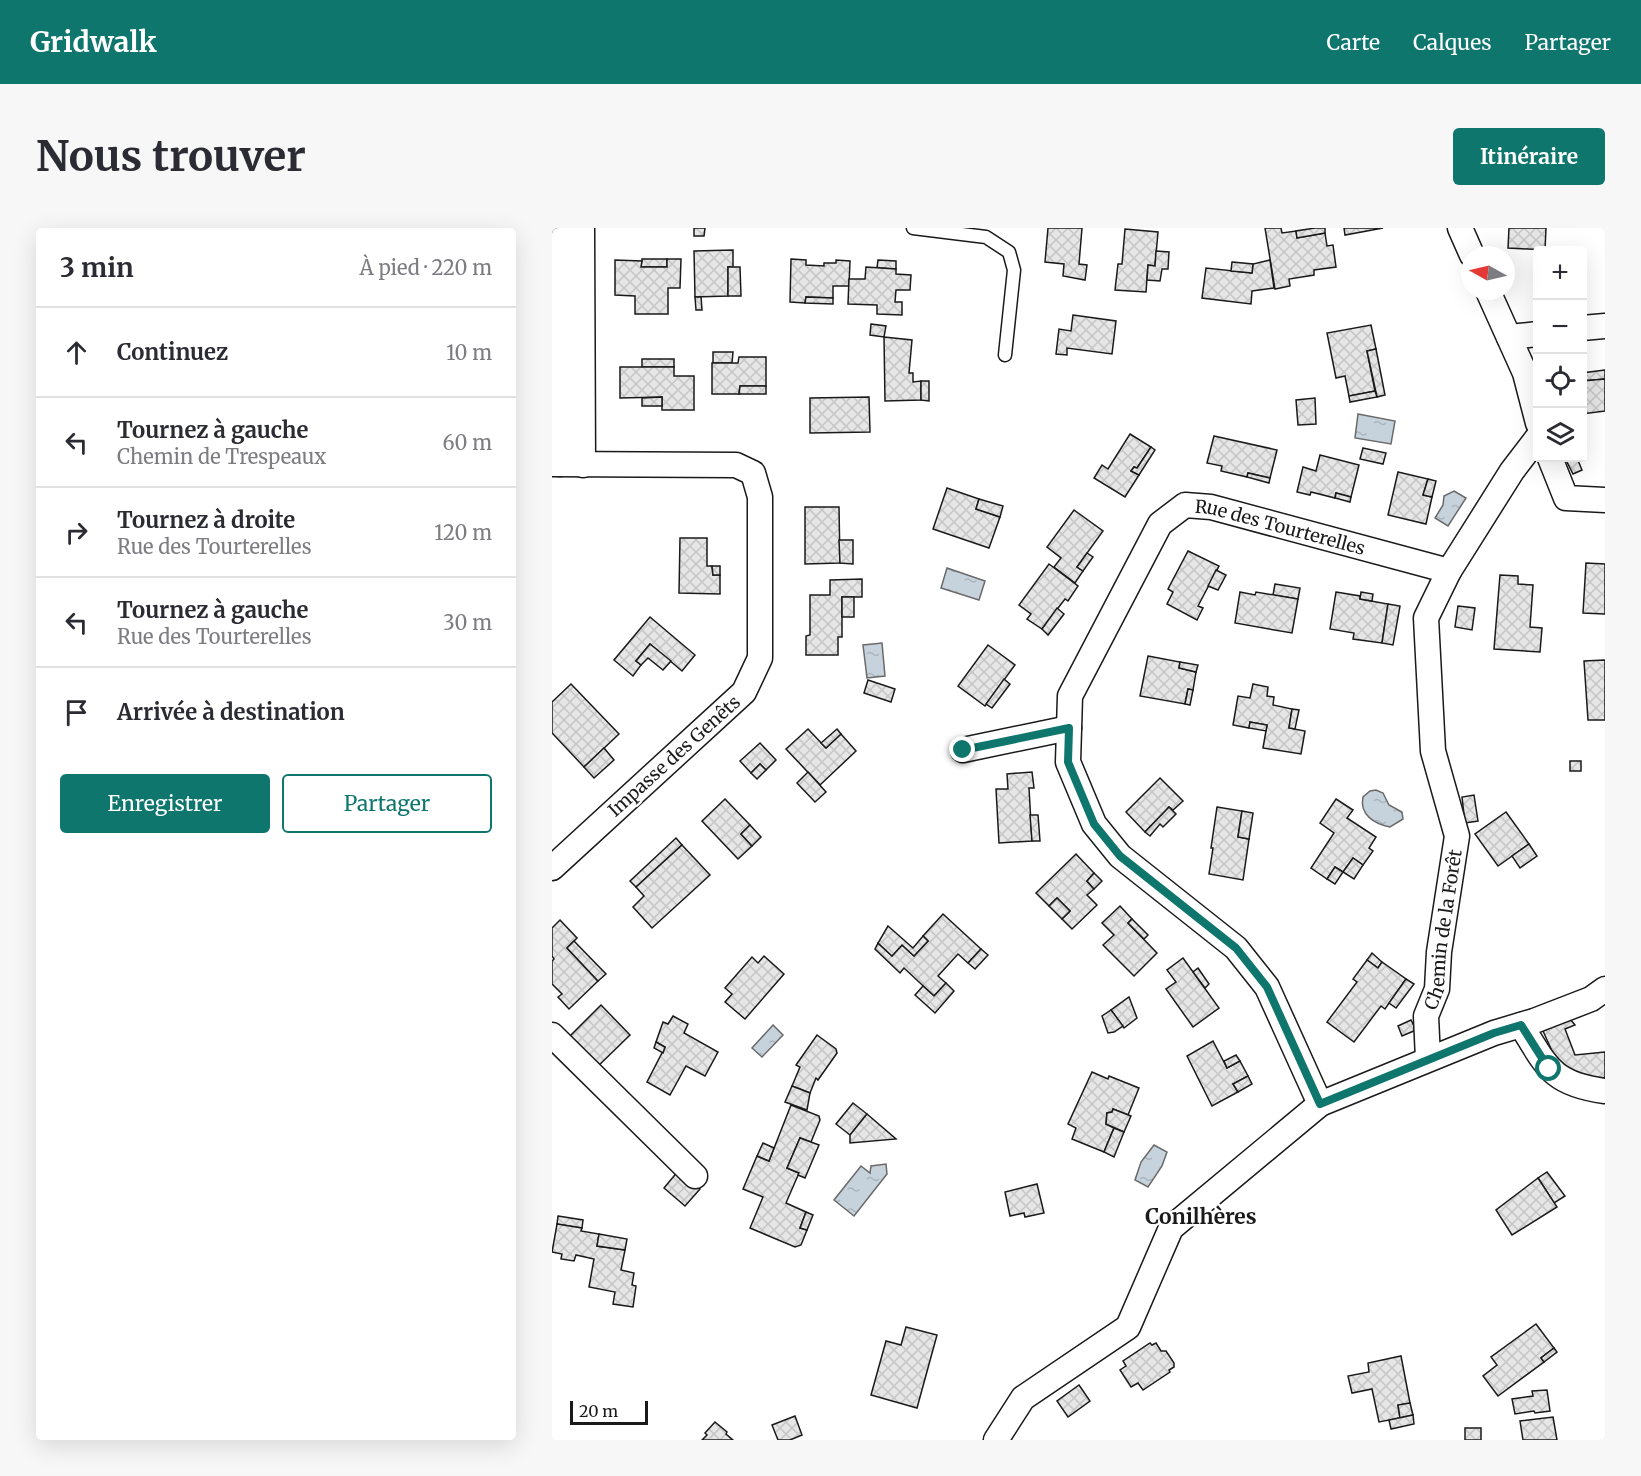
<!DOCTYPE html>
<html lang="fr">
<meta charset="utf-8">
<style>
:root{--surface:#fff;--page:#f7f7f7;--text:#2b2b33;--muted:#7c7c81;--line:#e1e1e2;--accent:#0f766e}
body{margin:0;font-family:Merriweather,serif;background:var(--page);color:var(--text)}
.controls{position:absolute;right:18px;top:18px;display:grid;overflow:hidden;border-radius:6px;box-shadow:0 6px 24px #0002}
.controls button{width:54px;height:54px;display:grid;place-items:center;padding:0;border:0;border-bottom:2px solid var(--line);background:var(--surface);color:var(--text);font:30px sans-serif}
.compass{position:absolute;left:909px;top:18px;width:54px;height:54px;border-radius:50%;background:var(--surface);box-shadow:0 6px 24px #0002;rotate:278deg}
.scale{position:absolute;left:18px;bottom:15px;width:78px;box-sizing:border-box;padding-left:6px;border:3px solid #1a1a1a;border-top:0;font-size:16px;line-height:21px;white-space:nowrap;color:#1a1a1a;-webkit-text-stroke:4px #fff;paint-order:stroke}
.stop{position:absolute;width:18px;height:18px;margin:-14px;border:4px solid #0f766e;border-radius:50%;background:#fff}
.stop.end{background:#0f766e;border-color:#fff;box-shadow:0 2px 6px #0008}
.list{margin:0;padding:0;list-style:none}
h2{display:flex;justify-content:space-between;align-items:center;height:78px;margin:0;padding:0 24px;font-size:26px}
h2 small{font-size:20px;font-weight:400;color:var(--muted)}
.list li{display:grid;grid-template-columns:39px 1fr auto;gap:18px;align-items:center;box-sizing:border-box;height:90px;padding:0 24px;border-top:2px solid var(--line)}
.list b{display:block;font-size:22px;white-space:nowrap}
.list p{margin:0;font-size:20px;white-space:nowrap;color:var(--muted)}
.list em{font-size:20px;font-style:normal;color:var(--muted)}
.actions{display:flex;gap:12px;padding:18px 24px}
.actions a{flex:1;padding:14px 0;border:2px solid var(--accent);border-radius:6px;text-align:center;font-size:21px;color:var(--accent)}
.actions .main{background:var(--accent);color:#fff}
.icon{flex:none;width:33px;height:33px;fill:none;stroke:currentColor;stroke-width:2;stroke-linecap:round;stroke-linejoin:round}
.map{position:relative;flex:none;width:1053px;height:1212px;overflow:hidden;border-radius:6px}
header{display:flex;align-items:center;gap:36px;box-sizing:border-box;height:84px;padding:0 30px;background:var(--accent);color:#fff}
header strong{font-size:28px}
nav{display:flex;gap:33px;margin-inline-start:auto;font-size:21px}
.intro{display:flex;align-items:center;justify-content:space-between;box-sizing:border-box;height:144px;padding:0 36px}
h1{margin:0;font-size:42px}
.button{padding:15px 27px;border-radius:6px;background:var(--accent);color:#fff;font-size:21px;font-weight:700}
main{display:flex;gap:36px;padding:0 36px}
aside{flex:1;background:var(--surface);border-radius:6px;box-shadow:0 6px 24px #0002}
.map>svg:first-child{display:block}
.water{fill:url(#water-ripples);stroke:#6a6a6a;stroke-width:1.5}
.building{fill:url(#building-cross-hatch);stroke:#1a1a1a;stroke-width:1.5}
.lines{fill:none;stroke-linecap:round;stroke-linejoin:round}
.service-casing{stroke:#1a1a1a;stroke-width:15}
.minor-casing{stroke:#1a1a1a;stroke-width:27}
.service{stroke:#fff;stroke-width:12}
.minor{stroke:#fff;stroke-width:24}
.route{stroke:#0f766e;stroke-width:8}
.labels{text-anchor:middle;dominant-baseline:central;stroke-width:4.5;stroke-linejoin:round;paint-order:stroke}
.street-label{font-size:18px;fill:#1a1a1a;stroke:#fff}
.quarter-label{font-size:21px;font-weight:bold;fill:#1a1a1a;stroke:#fff}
</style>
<header>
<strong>Gridwalk</strong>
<nav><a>Carte</a><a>Calques</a><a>Partager</a></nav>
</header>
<div class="intro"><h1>Nous trouver</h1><a class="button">Itinéraire</a></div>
<main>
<aside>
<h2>3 min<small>À pied · 220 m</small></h2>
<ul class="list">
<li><svg class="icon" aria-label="ahead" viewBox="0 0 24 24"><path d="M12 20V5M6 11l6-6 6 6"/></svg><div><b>Continuez</b></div><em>10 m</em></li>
<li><svg class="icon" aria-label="left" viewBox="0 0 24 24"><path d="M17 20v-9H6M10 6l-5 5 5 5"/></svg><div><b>Tournez à gauche</b><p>Chemin de Trespeaux</p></div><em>60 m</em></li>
<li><svg class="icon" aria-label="right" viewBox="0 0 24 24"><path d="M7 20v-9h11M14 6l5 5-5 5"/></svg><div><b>Tournez à droite</b><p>Rue des Tourterelles</p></div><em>120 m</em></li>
<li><svg class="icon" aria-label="left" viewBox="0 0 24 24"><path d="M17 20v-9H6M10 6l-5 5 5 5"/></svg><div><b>Tournez à gauche</b><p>Rue des Tourterelles</p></div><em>30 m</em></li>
<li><svg class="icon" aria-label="arrive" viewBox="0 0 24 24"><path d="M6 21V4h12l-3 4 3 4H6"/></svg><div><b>Arrivée à destination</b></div></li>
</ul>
<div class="actions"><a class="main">Enregistrer</a><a>Partager</a></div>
</aside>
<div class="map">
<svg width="1053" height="1212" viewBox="0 0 1053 1212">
<defs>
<pattern id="water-ripples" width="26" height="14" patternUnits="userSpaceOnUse" patternTransform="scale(1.5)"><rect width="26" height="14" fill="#c6d2dc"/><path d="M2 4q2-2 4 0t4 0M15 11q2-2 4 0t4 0" fill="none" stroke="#aab4bc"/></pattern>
<pattern id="building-cross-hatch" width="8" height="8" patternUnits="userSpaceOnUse" patternTransform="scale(1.5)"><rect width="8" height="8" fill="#e6e6e6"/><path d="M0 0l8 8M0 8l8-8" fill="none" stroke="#c5c5c5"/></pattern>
</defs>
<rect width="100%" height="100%" fill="#fff"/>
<g class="water">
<path d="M806,186L843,193L839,216L803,210Z"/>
<path d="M902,263L914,270L896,298L883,290L891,277L892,268Z"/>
<path d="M395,340L433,353L427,372L389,360Z"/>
<path d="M330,415L333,448L315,450L311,417Z"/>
<path d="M818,563L824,562L831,565L837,577L850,584L851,591L838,599C823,596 807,587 811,569Z"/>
<path d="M221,797L231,807L210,829L200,820Z"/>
<path d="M602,917L615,924L610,938L596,959L583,952L589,934Z"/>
<path d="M334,936L335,946L302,988L282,972L309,938L318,945L319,938Z"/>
</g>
<g class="building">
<path d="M142,0H153L152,8H142Z"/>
<path d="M496,0H530L527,36L535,37L533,52L511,48L512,36L493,34Z"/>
<path d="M713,0H729L730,5L744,3L745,10L773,5L775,18L781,17L784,39L762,42V47L737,51L738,58L723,61Z"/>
<path d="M763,0H773V5L745,10L744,3Z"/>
<path d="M792,0H831L793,7Z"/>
<path d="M957,0H994L993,22L956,20Z"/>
<path d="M573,1L606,4L603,38L596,37L594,64L563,62L566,36H570Z"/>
<path d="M181,22V39H176V68L143,69L142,23Z"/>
<path d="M604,23L617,24L616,41H610L608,53L595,52L596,37L603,38Z"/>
<path d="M90,31H115V39H89Z"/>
<path d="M115,31H129L128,60H116V86H83V68L63,67V32L90,33L89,39H115Z"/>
<path d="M239,31L254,32V37L272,38V35H284V32L298,33L297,58H281V70L254,69L253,75L238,74Z"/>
<path d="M326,32L344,33V41L325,40Z"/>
<path d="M718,32L722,60L700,63L699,76L650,70L654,40L700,45L701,36Z"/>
<path d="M680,34L701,36L700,45L679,43Z"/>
<path d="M176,39H188L189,68H176Z"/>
<path d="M314,39L344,41V46L359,47L358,62H344L343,74H350V87L325,86V77L296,76L297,51H313Z"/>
<path d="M143,69H149L150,82H144Z"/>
<path d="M254,69L281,70V76L253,75Z"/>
<path d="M521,87L564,93L560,126L515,120V127L504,126L507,101L519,103Z"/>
<path d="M319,96L334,98L332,109L318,107Z"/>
<path d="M819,97L824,121L815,123L823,163L797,168L793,148L784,150L775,105Z"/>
<path d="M332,109L360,112L357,145H361V154L369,153V172L333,173Z"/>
<path d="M824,121L833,167L825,169L815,123Z"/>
<path d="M161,124H181L180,135H161Z"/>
<path d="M187,129H214V158H188L187,166H160V135H186Z"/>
<rect x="90" y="131" width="32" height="8"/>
<path d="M68,139H122V148H142V182H110V169L68,170Z"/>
<path d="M1053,142V151L1030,153V145Z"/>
<path d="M1053,151V183L1030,186V153Z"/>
<path d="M369,153H377V173L369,172Z"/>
<path d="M188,158H214V166H187Z"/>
<path d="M823,163L825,169L798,174L797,168Z"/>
<path d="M110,169V178H90V170Z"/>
<path d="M317,169L318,204L258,205V170Z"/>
<path d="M763,170L764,196L746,197L744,172Z"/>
<path d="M578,206L599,219L585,240L582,239L579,243L587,247L573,269L542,250L550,237L556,241Z"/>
<path d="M662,208L725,222L718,250L696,245L695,249L669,243L670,238L655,235Z"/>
<path d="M599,219L603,222L587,247L579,243L582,239L585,240Z"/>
<path d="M811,220L834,225L831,236L808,231Z"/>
<path d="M768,227L807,237L799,269L784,265L783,270L759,264L758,267L745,264L751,239L764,243Z"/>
<path d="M1013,230H1025L1030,242L1021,246Z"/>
<path d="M846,244L876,251L871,267L880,269L874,296L836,287Z"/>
<path d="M696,245L718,250L717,255L695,249Z"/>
<path d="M876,251L884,253L880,269L871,267Z"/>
<path d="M395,260L427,271L424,281L448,289L437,320L381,301Z"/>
<path d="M784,265L799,269L798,274L783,270Z"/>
<path d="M427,271L451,278L448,289L424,281Z"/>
<path d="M253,279H287L288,335L253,336Z"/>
<path d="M522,282L551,303L525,339L531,343L523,355L502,339L509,330L495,319Z"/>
<path d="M128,310H155V338H160L161,347H168V366L127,365Z"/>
<path d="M287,312H301V336L288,335Z"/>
<path d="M636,323L667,338L646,378L651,380L645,392L615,376L621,364L616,361Z"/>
<path d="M535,325L541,329L531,343L525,339Z"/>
<path d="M1034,335L1053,336V386L1031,385Z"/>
<path d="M497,336L526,358L516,373L513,371L490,401L475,391L479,386L467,377Z"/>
<path d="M160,338H168V347H161Z"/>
<path d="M664,342L674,347L666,362L656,358Z"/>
<path d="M948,347L966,348V356L981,357L978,399L990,400L988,424L942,421Z"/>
<path d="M310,351V369H290V409H286V427H254V408L258,407V367H278V352Z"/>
<path d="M723,356L748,360L746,371L721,367Z"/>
<path d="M688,364L703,367L704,364L746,371L740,405L683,395Z"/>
<path d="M784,364L808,368V371L836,376L830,415L801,411L802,405L778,401Z"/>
<path d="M809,364L821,366L820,373L808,371Z"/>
<rect x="290" y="369" width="12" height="20"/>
<path d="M836,376L848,378L841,417L830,415Z"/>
<path d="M906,378L923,380L920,402L903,399Z"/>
<path d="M505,380L512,386L496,407L490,401Z"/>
<path d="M98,389L143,427L130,443L98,416L84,433L89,437L81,448L62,432Z"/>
<path d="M98,416L119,433L111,442L96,430L89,437L84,433Z"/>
<path d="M436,417L463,437L433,478L406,458Z"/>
<path d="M596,428L628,434L627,440L644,444L641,462L636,461L633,476L588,468Z"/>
<path d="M1053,432V492H1036L1032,433Z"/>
<path d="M628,434L646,437L644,444L627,440Z"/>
<path d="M452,451L458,456L440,480L434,476Z"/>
<path d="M316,452L343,461L339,474L312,465Z"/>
<path d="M19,456L67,506L32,539L0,505V474Z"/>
<path d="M701,456L716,459L715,468L722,469L721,477L740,481L737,500L753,503L749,526L711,520L715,497L698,494L697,500L681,497L686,468L698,470Z"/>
<path d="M636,461L641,462L638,477L633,476Z"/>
<path d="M740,481L747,482L743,501L737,500Z"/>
<path d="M698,494L715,497L714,503L697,500Z"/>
<path d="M256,501L274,520L289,506L304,523L268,557L234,521Z"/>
<path d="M285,501L289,506L274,520L269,515Z"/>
<path d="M208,515L224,532L214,542L208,536L199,545L188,533Z"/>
<path d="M52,520L62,532L42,550L32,539Z"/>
<rect x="1018" y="533" width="11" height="10"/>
<path d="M208,536L214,542L205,551L199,545Z"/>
<path d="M256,544L274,564L263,574L245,555Z"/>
<path d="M480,544L482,560H477L480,613L447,615L444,561H456L455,546Z"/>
<path d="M608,550L631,573L621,582L617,579L593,604L574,584Z"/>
<path d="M922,567L926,593L913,595L910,569Z"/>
<path d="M173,571L198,597L189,606L200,618L186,631L150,593Z"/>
<path d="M784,571L801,582L795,590L824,609L817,620L821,623L811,637L801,630L791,644L783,639L775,651L759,640L782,605L768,595Z"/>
<path d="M617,579L624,586L611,599L608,596L598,608L593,604Z"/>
<path d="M665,579L690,583L686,609L697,611L691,652L657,646L661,620H659Z"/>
<path d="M690,583L701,585L697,611L686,609Z"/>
<path d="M954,584L977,616L946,638L923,606Z"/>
<path d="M478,587H486L488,613H480Z"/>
<path d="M198,597L209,609L200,618L189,606Z"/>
<path d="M124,610L130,617L84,659L78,653Z"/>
<path d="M977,616L985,628L968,640L960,628Z"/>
<path d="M130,617L158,647L100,700L81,679L92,668L84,659Z"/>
<path d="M524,626L542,645L535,653L542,661L535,667L545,677L520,701L510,691L518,683L505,670L497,678L484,665Z"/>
<path d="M801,630L811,637L802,651L791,644Z"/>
<path d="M783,639L791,644L783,656L775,651Z"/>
<path d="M542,645L550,653L542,661L535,653Z"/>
<path d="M505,670L518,683L510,691L497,678Z"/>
<path d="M568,678L580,691L576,695L605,725L582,748L551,717L562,707L550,695Z"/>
<path d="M391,686L429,721L416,735L406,726L386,748L394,755L382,768L352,740L348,745L323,721L326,715L340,728L350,717L362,728L376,713L371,708Z"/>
<path d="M580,691L596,707L592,711L576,695Z"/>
<path d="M8,692L25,710L15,720L46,753L17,781L6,769L10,766L0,756V733L2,731L0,728V700Z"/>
<path d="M336,698L361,720L371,708L376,713L362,728L350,717L340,728L326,715Z"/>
<path d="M22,713L54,746L46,753L15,720Z"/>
<path d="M429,721L436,727L423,741L416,735Z"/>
<path d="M820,725L830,734L826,740L815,732Z"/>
<path d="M212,728L232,746L193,791L173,774L180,766L173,760L200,729L206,735Z"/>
<path d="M631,730L667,780L641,799L614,761L624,754L615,742Z"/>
<path d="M815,732L826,740L830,734L854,751L833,781L829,778L802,814L775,794L805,754L801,751Z"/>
<path d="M646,740L657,756L653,760L641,744Z"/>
<path d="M854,751L862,756L844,780L837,775Z"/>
<path d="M394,755L402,763L383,785L363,767L371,758L382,768Z"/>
<path d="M577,769L585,790L572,800L559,782Z"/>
<path d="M49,777L78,807L40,844L10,816Z"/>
<path d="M559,782L571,798L562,804L556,805L550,788Z"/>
<path d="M121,788L136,796L132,805L166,824L153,848L134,838L118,867L95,854L113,819L104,814L111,794L116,796Z"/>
<path d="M1018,791L1023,797L1013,801L1023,827L1053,824V858L1008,841L991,803Z"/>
<path d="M859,792L864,802L850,808L846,798Z"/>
<path d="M265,807L284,821L285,825L266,852L264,850L258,865L240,858L248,839L244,837Z"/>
<path d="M661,813L675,840L688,833L696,848L681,856L686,864L660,878L635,828Z"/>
<path d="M104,814L113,819L111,825L102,820Z"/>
<path d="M684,827L688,833L675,840L672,833Z"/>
<path d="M540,844L556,851L557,848L587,860L576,887L561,881L560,884L555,885L554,896L562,900L552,924L520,911L524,900L516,896Z"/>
<path d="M696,848L700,856L686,864L681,856Z"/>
<path d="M240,858L258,865L255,882L233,874Z"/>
<path d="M301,875L315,886L298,907L284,896Z"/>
<path d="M239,877L267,888L268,892L259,914L248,910L235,940L247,945L234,975L254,984L248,1000L255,1002L249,1017L243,1019L198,1000L211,969L191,961L205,928L217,933Z"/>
<path d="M561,881L579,888L572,904L554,896L555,885L560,884Z"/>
<path d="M315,886L344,911L298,915V907Z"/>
<path d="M562,900L572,904L562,929L552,924Z"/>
<path d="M248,910L267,917L253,950L246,947L247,945L235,940Z"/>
<path d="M211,915L222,920L217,933L205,928Z"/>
<path d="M127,942L148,961L133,978L112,960Z"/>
<path d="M995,944L1013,968L1002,975L986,950Z"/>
<path d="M986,950L1005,979L960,1007L944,982Z"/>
<path d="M485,956L492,985L473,989L472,985L458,988L453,964Z"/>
<path d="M254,984L261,987L255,1002L248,1000Z"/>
<path d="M6,988L31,992L30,1000L5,996Z"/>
<path d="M5,996L30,1000L29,1003L47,1006L45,1018L73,1022L69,1042L82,1045L80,1057L84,1058L81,1079L61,1076L63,1064L37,1059L42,1031L24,1027L22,1033L9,1031L10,1026L0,1024Z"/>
<path d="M47,1006L75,1011L73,1022L45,1018Z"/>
<path d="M984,1096L1002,1120L989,1130L992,1134L946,1168L931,1148L945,1137L939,1129Z"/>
<path d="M354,1099L385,1107L365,1180L319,1167L334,1113L349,1117Z"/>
<path d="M598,1115L600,1117L604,1115L609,1123H614L622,1135V1139L617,1142L618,1144L591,1162L586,1155L579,1159L568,1142L574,1138L571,1133Z"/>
<path d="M1002,1120L1005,1124L992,1134L989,1130Z"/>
<path d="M849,1128L858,1175L846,1177L848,1190L827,1194L820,1161L800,1165L796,1148L817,1144L816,1135Z"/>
<path d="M527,1157L538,1173L516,1189L505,1173Z"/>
<path d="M995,1162L998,1183L983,1185L982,1183L963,1186L960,1171L981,1168L980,1163Z"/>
<path d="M858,1175L861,1187L848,1190L846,1177Z"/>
<path d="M861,1187L862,1196L839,1201L837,1192Z"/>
<path d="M243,1188L250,1207L238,1212H226L220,1197Z"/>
<path d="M1001,1189L1005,1212H971L968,1193Z"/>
<path d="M163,1194L175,1204L174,1206L181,1212H150L155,1207L153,1205Z"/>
<rect x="913" y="1200" width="16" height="12"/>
</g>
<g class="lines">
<g class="service-casing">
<path id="service" d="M361,0L434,9L457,24L462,42L453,127"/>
</g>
<g class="minor-casing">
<g id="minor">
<path d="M30,0L31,237"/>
<path d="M908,0L920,27"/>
<path d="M936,63L973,145L986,195"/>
<path d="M1030,100L1053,98"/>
<path d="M957,109L986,106"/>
<path d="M998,230L1014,270L1053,272"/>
<path d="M0,236L184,237L201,245L208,269V430L192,464L0,640"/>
<path d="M8,236L9,0"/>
<path d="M411,522L517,500"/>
<path d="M969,797C995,839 1000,856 1053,863"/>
<path d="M0,807L143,948"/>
<path id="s1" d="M876,831L874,788L885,761L887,724L905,608L881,523L874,390L897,343L960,243L986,209"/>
<path id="s2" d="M768,876L715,759L684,720L568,628L542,596L516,534L518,468L608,296L633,277L659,279L897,343"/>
<path d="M444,1212L471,1170L576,1099L619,1000L768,876L942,805L982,793L1039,771L1053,761"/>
</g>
</g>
<use href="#service" class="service"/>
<use href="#minor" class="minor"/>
</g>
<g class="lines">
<path class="route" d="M411,522L517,500L516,534L542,596L568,628L684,720L715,759L768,876L942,805L969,797L997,841"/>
</g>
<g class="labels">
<g class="street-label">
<text stroke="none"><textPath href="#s2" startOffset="824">Rue des Tourterelles</textPath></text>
<text transform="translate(122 528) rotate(-42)">Impasse des Genêts</text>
<text stroke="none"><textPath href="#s1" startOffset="132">Chemin de la Forêt</textPath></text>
</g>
<g class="quarter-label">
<text x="649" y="988">Conilhères</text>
</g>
</g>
</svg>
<div class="controls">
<button>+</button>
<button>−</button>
<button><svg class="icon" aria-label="locate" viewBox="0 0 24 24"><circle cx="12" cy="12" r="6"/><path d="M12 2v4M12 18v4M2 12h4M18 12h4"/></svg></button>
<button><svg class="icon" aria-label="layers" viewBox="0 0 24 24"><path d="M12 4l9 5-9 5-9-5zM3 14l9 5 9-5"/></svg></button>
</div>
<svg class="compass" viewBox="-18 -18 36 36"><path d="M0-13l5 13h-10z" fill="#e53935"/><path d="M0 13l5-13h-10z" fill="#7c7c81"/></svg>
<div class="scale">20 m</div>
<div class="stop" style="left:997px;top:841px"></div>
<div class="stop end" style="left:411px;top:522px"></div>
</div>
</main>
